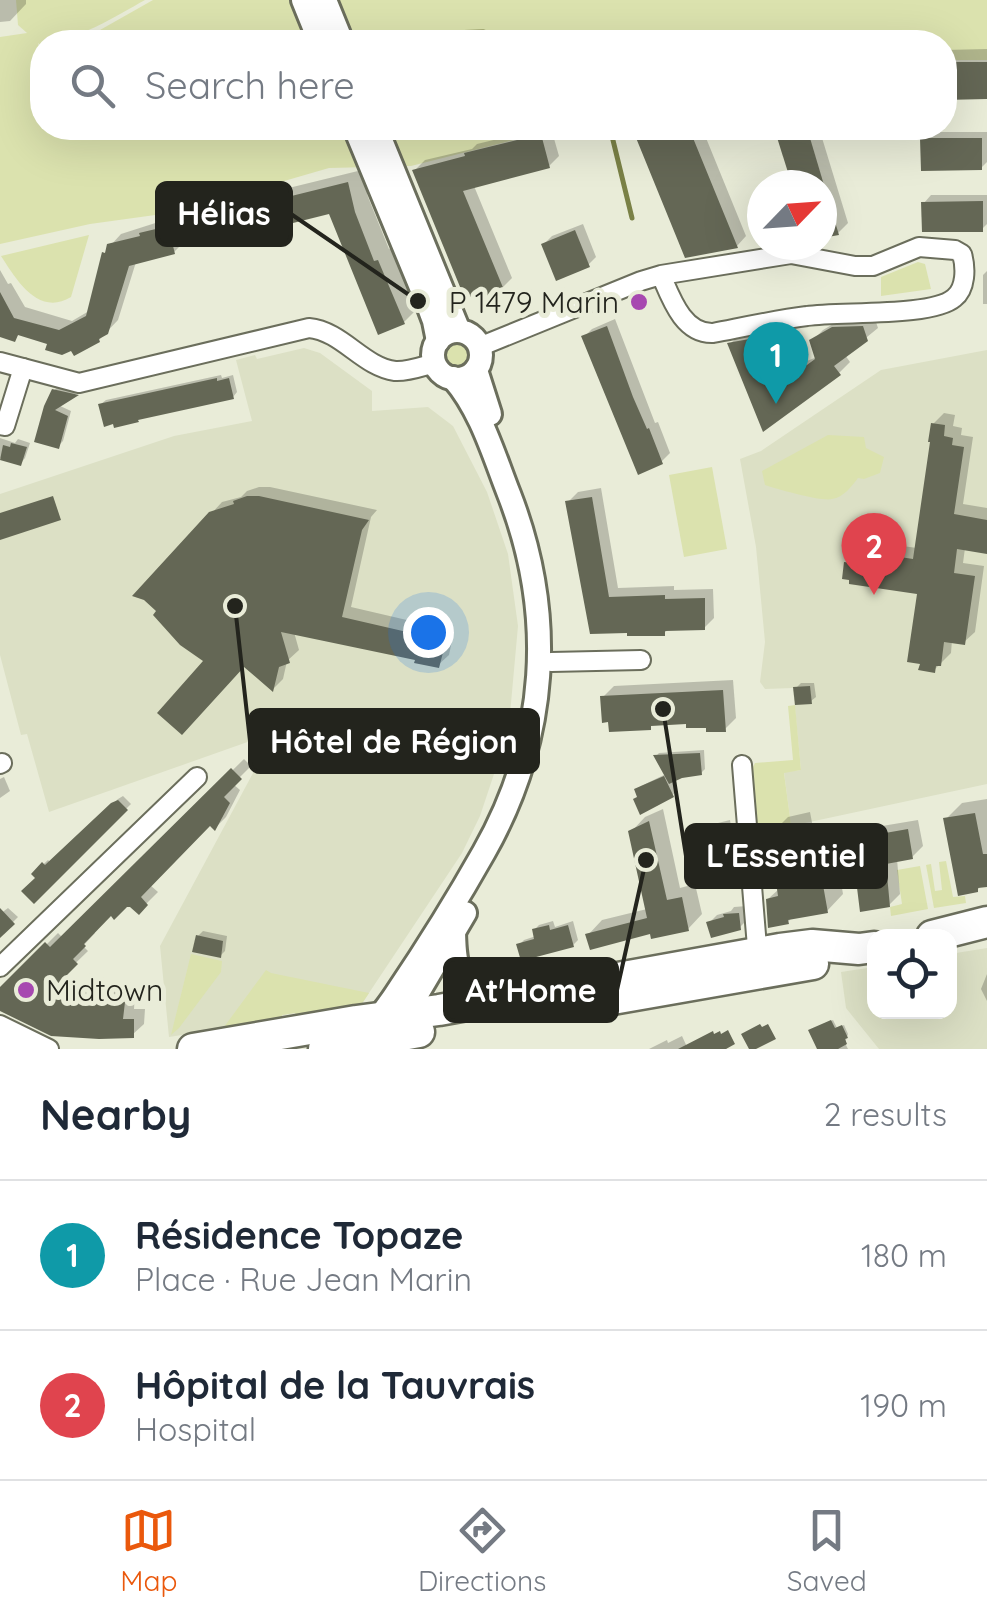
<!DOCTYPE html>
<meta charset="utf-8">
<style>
:root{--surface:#fff;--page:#f6f6f7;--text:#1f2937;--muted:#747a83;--line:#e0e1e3;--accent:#ea580c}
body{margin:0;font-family:Quicksand,sans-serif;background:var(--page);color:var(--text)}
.controls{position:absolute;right:30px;bottom:30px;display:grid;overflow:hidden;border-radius:20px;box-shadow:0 10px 40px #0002}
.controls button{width:90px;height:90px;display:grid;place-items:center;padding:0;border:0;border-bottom:2px solid var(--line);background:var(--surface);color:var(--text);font:50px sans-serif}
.compass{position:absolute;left:747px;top:170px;width:90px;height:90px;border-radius:50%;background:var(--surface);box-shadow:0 10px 40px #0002;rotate:65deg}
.you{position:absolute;left:428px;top:632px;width:35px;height:35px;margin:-25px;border:8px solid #fff;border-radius:50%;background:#1a73e8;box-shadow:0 0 0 15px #1a73e833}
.badge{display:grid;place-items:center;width:65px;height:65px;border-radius:50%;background:var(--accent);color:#fff;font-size:32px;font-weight:700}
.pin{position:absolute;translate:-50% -82px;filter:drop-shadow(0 2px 5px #0008)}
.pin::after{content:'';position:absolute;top:52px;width:35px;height:30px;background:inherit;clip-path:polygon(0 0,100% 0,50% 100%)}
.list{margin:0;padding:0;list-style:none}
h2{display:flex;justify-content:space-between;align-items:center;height:130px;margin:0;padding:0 40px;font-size:42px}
h2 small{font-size:32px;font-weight:400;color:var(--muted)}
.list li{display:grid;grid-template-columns:65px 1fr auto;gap:30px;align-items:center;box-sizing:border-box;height:150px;padding:0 40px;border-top:2px solid var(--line)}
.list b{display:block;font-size:38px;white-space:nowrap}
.list p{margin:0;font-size:32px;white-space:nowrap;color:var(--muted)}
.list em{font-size:32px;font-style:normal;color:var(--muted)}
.icon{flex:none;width:55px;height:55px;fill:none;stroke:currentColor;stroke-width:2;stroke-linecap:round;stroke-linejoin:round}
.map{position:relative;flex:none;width:987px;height:1049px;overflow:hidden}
.search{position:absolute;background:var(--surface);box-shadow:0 10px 40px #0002;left:30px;right:30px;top:30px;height:110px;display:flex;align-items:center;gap:25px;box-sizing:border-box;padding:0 35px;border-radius:40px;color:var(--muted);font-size:38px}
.sheet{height:430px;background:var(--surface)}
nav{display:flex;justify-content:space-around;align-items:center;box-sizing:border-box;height:140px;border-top:2px solid var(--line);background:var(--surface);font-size:28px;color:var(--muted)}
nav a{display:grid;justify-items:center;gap:5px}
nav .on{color:var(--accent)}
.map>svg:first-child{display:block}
.built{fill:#dce0c5}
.green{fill:#dbe2ae}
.shadow{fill:#0003}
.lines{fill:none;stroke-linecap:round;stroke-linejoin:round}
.stream{stroke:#7a8146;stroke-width:5}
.building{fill:#646755}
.minor-casing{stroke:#6b6e5c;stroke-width:22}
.tertiary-casing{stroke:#6b6e5c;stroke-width:28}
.primary-casing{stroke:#6b6e5c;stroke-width:35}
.minor{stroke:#fff;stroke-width:18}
.tertiary{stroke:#fff;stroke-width:22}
.primary{stroke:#fff;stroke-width:30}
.poi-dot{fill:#a748b0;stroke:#e9ecd8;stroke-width:4}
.labels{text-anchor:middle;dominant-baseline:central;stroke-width:10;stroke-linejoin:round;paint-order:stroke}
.poi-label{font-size:30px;fill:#23241d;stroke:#e9ecd8;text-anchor:end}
.leader{fill:none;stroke:#23241d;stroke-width:4}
.callout-dot{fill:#23241d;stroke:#e9ecd8;stroke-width:4}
.callout{fill:#23241d;stroke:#23241d;stroke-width:4}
.callout-label{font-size:32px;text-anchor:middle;font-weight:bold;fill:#fff}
</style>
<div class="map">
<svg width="987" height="1049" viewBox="0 0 987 1049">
<rect width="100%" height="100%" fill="#e9ecd8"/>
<g class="built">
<path d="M304,348L320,353L372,391V411L428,407L453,426L487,492L508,554L518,626L510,714L496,768L480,816L462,853L361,1005L297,1017L295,1013L282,1015V1019L169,1037L160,946L267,747L262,737L49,812L27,734L21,735L0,655V494L174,436L252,421L236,360L255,355L257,359Z"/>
<path d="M987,350V784L791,826L784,772L801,770L793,688L765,689L760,682L765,642L756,547L740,459L761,451L881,370Z"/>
<path d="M987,948V1049H879L846,1008L841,972L874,967V1012H950V954Z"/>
</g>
<g class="green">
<path d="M16,0H145C116,16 76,42 42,42V46L38,43L40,50H42V128H561L411,166L329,168L177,212L90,224L0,244V37L27,33L18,25Z"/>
<path d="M153,0H987V60H945L944,42H64L100,30Z"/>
<path d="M89,235L71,297C38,317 16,279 1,256Z"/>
<path d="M918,262L925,264L931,289L881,296V277Z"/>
<circle cx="458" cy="354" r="12"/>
<path d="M828,435L864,437L866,448L884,457L880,473L864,479L858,478C851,487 844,497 832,499C822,502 777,489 765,485L762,471Z"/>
<path d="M712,467L727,549L684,557L669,475Z"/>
<path d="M795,705L801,770L784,773L791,825L794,827L760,835L756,825L752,769L755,763L793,760L788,706Z"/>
<path d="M946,861L953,897L965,896L966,903L934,908L926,865L931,864L935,891L942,890L939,862Z"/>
<path d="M920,866L928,909L891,916L890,907L902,904L897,870Z"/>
<path d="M191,954L222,961L221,972L179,1028L171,1035Z"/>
<path d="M266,970L271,973L369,993L361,1005L297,1017L295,1013L282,1015V1019L231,1028L224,1027Z"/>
</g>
<g class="shadow">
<path d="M0,0H26V4L10,21L0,22Z"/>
<path d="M987,49V97H944V50Z"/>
<path d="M542,128H551L559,156L549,166L474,186L512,278L502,288L415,170L425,160L472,149L477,144Z"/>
<path d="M635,128H732L704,133L746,236L737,246L687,255Z"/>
<path d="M777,128H819L848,223L838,233L822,236V185H794Z"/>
<path d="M930,132H987V162L981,168L923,139Z"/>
<path d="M362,170L368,197L389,249L393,247L418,308L404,322L379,332L331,212L218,218L232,204L244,199Z"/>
<path d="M931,195H987V224L982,229L924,203Z"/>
<path d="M171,218V221L179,220L185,241L174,252L136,262L118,320L99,340L72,347L20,333L14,339L0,335V270L8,284L11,283L25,307L72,321L89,311L105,253L110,246L121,234Z"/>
<path d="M583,224L596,257L588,265L544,244L552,236Z"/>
<path d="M987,271V304H983V275Z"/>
<path d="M874,316L878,328L845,355L850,362L839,373L764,428L730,344L741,333L772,327L789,368L817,357L812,341L823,330L845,317Z"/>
<path d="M615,319L655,423L658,422L670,453L662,461L639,471L584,337L592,329Z"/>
<path d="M221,375L222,378L233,375L237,392L233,397L101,404L106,400Z"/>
<path d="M59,385L81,390L58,405L71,411L63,441L58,446L51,394Z"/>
<path d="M944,413L955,415L953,426L962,428L961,435L973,437L963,504L987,508V551L965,548L963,563L984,566L975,632L964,642L952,640L951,653L934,670L920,592L847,563L867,541L917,548L933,424Z"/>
<path d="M0,438L15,443L18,439L30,443L25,458L21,463L0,458Z"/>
<path d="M259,487H270L377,510L371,517L351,607L454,631L449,655L438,665L418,658L294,632L299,650L287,661L283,679L273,689L245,664L207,661L211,514L222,502L241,497L247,491Z"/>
<path d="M601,488L618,588L674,586V590L713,589L714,618L704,628L669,629L664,633L629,630L592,632L568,502L578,492Z"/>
<path d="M733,680L736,718L725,729L603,697L614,686Z"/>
<path d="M801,683H814L816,697L811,701L796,688Z"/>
<path d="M704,750L705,769L701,773L672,780L677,791L672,795L639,796L636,790L641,786L666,774L656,756L659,753Z"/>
<path d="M244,759L251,766L233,784L240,790L226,817L215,828L210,823L150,885L158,892L139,911L131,904L111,913L93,931L95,933L83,946L88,951L52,986L135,992L134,1009H145L144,1024L132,1035L0,1008V991L58,933L63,938Z"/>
<path d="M4,777L10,791L0,798V779Z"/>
<path d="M123,796L131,804L34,900L38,877L34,873L48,860L51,863L118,799Z"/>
<path d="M987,799V884L982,885L977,890L946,819L962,803Z"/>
<path d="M663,809L680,888L695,884L702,914L688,929L588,935L602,920L647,909L631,832L645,817Z"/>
<path d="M810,812L814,833L817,832L824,872L839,870L843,894L827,911L793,916L788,922L768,899L779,889L771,834L788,817Z"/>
<path d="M730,820L732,832L729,835L733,851L725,859L702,833L710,825Z"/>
<path d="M918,820L923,846L912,857L897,859L900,894L889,905L853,840L864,829Z"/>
<path d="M747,906L748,919L740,927L709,923L717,915L731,911L734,907Z"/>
<path d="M8,908L18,917L0,935V914Z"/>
<path d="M553,921L555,927L573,921L578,940L573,945H519L524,940L536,936L534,930L539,925Z"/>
<path d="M203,931L227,936L225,951L220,956L198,936Z"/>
<path d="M987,974V1001L981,989Z"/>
<path d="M833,1020L837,1028L844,1025L848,1034L845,1043L848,1049H824L815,1028Z"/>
<path d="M682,1036L688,1049H649L667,1040L668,1043Z"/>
</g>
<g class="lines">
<g class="stream">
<path d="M445,33L483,32L530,42"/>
<path d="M610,128L632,218"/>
</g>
</g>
<g class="building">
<path d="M944,62H987V99L944,100Z"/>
<path d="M632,128H714V134L693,138L738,248L685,258Z"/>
<path d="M774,128H807L824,185H792Z"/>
<path d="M541,134L550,168L463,191L504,290L485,298L474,295L465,299L412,170L465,156L464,153Z"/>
<path d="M920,138H982V170L921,171Z"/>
<path d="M348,182L355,212L374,261L378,260L405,324L378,335L329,214L221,241L215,218L227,215V212Z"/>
<path d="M822,189H825L839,235L822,238Z"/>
<path d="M983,201V232H922L921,202Z"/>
<path d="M160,228L161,231L169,230L175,254L129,266L108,334L99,339L100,342L74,356L71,351L62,355L45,350L47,344L18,335L15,342L0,337V292L14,318L59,330L86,316L102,252L105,253L107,244L140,236L139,233Z"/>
<path d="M575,230L590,267L556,281L541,244Z"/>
<path d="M607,326L633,397L647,429L649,428L663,464L638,475L581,336Z"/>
<path d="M863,326L868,341L834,366L841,375L763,432L727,343L761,337L778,377L807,365L815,359L809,340L832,327Z"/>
<path d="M217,378V381L229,378L234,399L138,420L139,422L114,428L113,424L104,427L98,404Z"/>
<path d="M52,389L79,395L55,410L68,416L59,449L34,442L44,406Z"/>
<path d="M931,423L945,425L944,436L953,438L952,445L964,447L954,514L987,520V554L957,549L954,573L975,576L965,645L944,642L941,666H936L935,673L918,670L920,664L907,662L917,594L849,584V580L842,579L844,562L852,563L854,550L913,559L930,442H928Z"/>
<path d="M11,443L27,447L21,466L0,460L3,445L10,447Z"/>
<path d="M53,496L61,520L0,540V513Z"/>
<path d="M247,496H259L369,520L362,530L342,617L446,641L439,668L414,663L415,660L281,632L290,663L279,667L273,692L244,667L182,735L157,713L203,661L180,645L153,615L156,611L144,600L132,596L209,512L234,504L233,501Z"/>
<path d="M592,497L609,597L665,595V599L705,598V630L665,631V636H627V633L590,634L565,501Z"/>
<path d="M810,686L812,704L795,705L793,687Z"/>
<path d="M723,690L726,732H706V728H686V724L651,726V730L609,732L608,722L602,723L600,696Z"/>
<path d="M700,753L702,775L682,778L669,784L653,755Z"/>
<path d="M231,768L242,779L224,797L230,803L215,831L210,826L141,897L148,905L139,915L130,907H127L114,920L111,916L84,944L86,946L73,959L78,964L45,997L125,1002L123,1019H134V1038L99,1039L51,1036L0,1011V987L45,942L50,947Z"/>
<path d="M664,776L674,797L640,815L633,799L637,797L634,789Z"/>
<path d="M118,800L128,810L34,904L21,891L35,878L31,874L42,862L45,865L111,803Z"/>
<path d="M975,813L983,854H987V887L978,888V892L958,896L943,818Z"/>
<path d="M649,821L667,900L682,897L689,931L651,939L650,934L590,950L585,934L647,918L628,831Z"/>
<path d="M794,827L798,848H801L808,887L823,885L828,913L788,920L789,924L768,928L766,899L778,896L769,833Z"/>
<path d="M908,829L913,859L886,864L890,907L860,912L851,839Z"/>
<path d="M0,908L15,924L0,938Z"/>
<path d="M739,913L741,930L711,938L706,922L724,917L723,914Z"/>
<path d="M549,925L550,930L568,925L574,947L521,961L516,944L534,939L532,929Z"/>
<path d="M196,935L223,941L221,958L192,952Z"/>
<path d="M831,1020L835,1028L842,1025L848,1038L845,1039L847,1044L838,1049H817L808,1030Z"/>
<path d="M760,1024L762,1027L768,1024L776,1039L756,1049H749L741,1034Z"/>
<path d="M728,1030L735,1044L726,1049H678L713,1031L714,1034L720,1031L721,1034Z"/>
</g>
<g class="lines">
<g class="minor-casing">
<g id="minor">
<path d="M479,347L641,281L661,275L791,254L855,266H873L919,247L955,250L962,254C966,268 966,289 954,298C932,317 839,311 807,316C775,320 744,327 713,333C683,334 671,298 661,275"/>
<path d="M0,362L79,383L309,328C342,331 363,367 395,371C408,372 423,366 435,363"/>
<path d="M0,425L5,426L23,368"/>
<path d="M551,662L641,660"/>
<path d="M0,764L2,763"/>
<path d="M742,765L758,959"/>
<path d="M0,967L197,777"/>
<path d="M0,1025L49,1049"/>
</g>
</g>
<g class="tertiary-casing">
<g id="tertiary">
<path d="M303,0L320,42"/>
<path d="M325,0L342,42"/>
<path d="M355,128L425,297L434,321L438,341"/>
<path d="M376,128L459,331"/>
<circle cx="457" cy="355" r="24"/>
<path d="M476,370L490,414"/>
<path d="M454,932C455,976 459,977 496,999"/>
<path d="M400,1023L465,913"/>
<path d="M374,1025C381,1014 389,1005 396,994C427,948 457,900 484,852C548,739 556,615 509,494C494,456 481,410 453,378"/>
</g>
</g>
<g class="primary-casing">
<g id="primary">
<path d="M932,936L987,922"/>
<path d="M578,1005L813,964"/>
<path d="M0,1047L14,1049"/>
<path d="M193,1049L356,1021L439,1010L780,949L812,945L859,949L874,947"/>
<path d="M324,1049L419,1032"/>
</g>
</g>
<use href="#minor" class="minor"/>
<use href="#tertiary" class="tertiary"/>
<use href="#primary" class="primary"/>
</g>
<g class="poi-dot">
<circle cx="639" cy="302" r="10"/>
<circle cx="26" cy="990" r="10"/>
</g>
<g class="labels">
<g class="poi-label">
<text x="619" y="302">P 1479 Marin</text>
<text x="46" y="990" text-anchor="start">Midtown</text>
</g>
</g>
<path class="leader" d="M418 301L291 214M235 606L250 741M663 709L686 856M646 860L617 990"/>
<g class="callout-dot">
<circle cx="418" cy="301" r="10"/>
<circle cx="235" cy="606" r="10"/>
<circle cx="663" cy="709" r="10"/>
<circle cx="646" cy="860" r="10"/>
</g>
<g class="callout">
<rect x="157" y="183" width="134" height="62" rx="10"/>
<rect x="250" y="710" width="288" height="62" rx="10"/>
<rect x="686" y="825" width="200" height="62" rx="10"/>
<rect x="445" y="959" width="172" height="62" rx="10"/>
</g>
<g class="callout-label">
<text x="224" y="225">Hélias</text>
<text x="394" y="753">Hôtel de Région</text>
<text x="786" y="867">L'Essentiel</text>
<text x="531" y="1002">At'Home</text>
</g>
</svg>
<div class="controls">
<button><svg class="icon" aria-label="locate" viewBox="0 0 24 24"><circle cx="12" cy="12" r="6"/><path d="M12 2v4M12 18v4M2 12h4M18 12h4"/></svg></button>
</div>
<svg class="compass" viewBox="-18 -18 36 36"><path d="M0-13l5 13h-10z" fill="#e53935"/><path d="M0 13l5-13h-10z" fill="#747a83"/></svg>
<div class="you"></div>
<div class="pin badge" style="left:776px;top:404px;background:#0f9aa8">1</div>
<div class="pin badge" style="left:874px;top:595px;background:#e0444e">2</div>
<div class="search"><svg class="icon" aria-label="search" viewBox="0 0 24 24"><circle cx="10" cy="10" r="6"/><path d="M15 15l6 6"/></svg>Search here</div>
</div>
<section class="sheet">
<h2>Nearby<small>2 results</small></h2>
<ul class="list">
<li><span class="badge" style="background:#0f9aa8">1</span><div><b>Résidence Topaze</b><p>Place · Rue Jean Marin</p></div><em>180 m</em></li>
<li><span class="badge" style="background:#e0444e">2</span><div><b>Hôpital de la Tauvrais</b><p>Hospital</p></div><em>190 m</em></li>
</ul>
</section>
<nav>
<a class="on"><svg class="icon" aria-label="map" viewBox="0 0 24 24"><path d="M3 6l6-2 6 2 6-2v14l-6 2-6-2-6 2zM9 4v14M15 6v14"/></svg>Map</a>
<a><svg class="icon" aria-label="directions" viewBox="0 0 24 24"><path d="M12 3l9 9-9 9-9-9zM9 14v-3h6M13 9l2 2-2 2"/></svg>Directions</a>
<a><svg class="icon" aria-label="saved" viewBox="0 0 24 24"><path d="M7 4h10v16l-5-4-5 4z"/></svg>Saved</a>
</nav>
